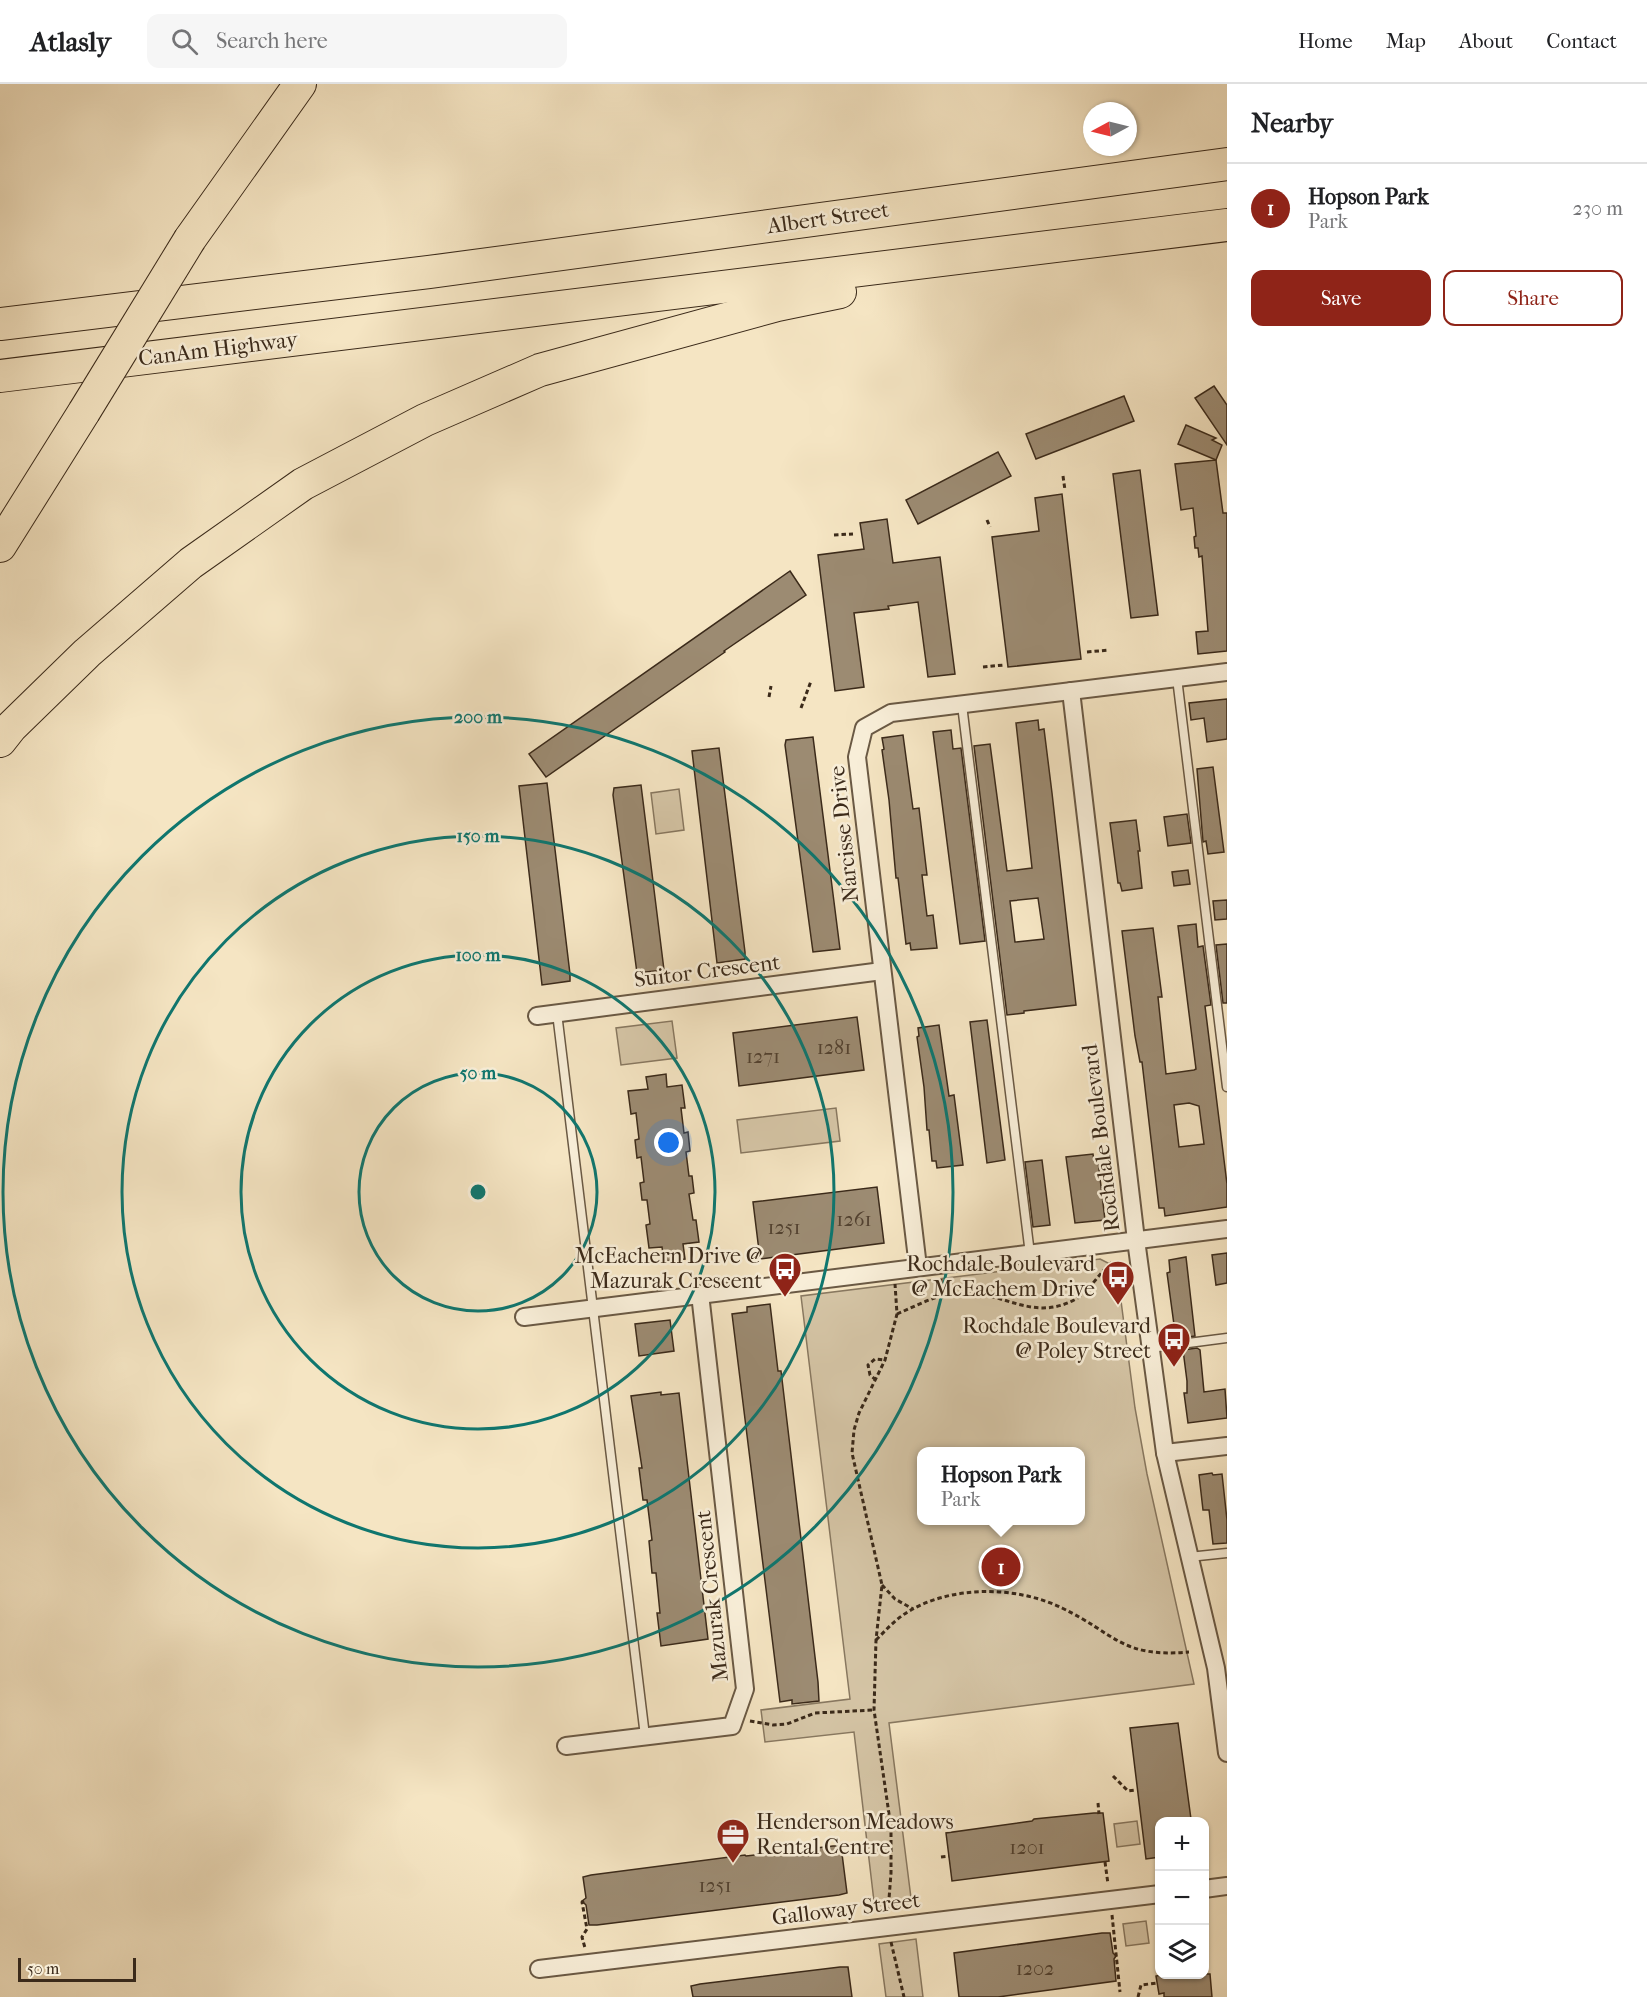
<!DOCTYPE html>
<meta charset="utf-8">
<style>
:root{--surface:#fff;--page:#f6f6f6;--text:#202124;--muted:#757577;--line:#e0e0e0;--accent:#8f2418}
body{margin:0;font-family:"IM FELL French Canon",serif;background:var(--page);color:var(--text)}
.controls{position:absolute;right:18px;bottom:18px;display:grid;overflow:hidden;border-radius:12px;box-shadow:0 2px 4px #0004}
.controls button{width:54px;height:54px;display:grid;place-items:center;padding:0;border:0;border-bottom:2px solid var(--line);background:var(--surface);color:var(--text);font:30px sans-serif}
.compass{position:absolute;left:1083px;top:18px;width:54px;height:54px;border-radius:50%;background:var(--surface);box-shadow:0 2px 4px #0004;rotate:263deg}
.scale{position:absolute;left:18px;bottom:15px;width:118px;box-sizing:border-box;padding-left:6px;border:3px solid #3b2a1a;border-top:0;font-size:16px;line-height:21px;white-space:nowrap;color:#3b2a1a;-webkit-text-stroke:4px #f8eed8;paint-order:stroke}
.you{position:absolute;left:669px;top:1059px;width:21px;height:21px;margin:-15px;border:4px solid #fff;border-radius:50%;background:#1a73e8;box-shadow:0 0 0 9px #1a73e833}
.badge{display:grid;place-items:center;width:39px;height:39px;border-radius:50%;background:var(--accent);color:#fff;font-size:20px;font-weight:700}
.pin{position:absolute;translate:-50% -50%;border:3px solid #fff;box-shadow:0 2px 6px #0006}
.popup{position:absolute;left:917px;top:1363px;width:168px;height:78px;box-sizing:border-box;display:grid;place-content:center;border-radius:12px;background:var(--surface);filter:drop-shadow(0 2px 4px #0005);font-size:20px;white-space:nowrap;color:var(--muted)}
.popup b{font-size:22px;color:var(--text)}
.popup::after{content:'';position:absolute;left:50%;top:100%;margin-left:-12px;border:12px solid transparent;border-top-color:var(--surface)}
.list{margin:0;padding:0;list-style:none}
h2{display:flex;justify-content:space-between;align-items:center;height:78px;margin:0;padding:0 24px;font-size:26px}
h2 small{font-size:20px;font-weight:400;color:var(--muted)}
.list li{display:grid;grid-template-columns:39px 1fr auto;gap:18px;align-items:center;box-sizing:border-box;height:90px;padding:0 24px;border-top:2px solid var(--line)}
.list b{display:block;font-size:22px;white-space:nowrap}
.list p{margin:0;font-size:20px;white-space:nowrap;color:var(--muted)}
.list em{font-size:20px;font-style:normal;color:var(--muted)}
.actions{display:flex;gap:12px;padding:18px 24px}
.actions a{flex:1;padding:14px 0;border:2px solid var(--accent);border-radius:12px;text-align:center;font-size:21px;color:var(--accent)}
.actions .main{background:var(--accent);color:#fff}
.icon{flex:none;width:33px;height:33px;fill:none;stroke:currentColor;stroke-width:2;stroke-linecap:round;stroke-linejoin:round}
.map{position:relative;flex:none;width:1227px;height:1913px;overflow:hidden}
header{display:flex;align-items:center;gap:36px;box-sizing:border-box;height:84px;padding:0 30px;background:var(--surface);border-bottom:2px solid var(--line)}
header strong{font-size:28px}
nav{display:flex;gap:33px;margin-inline-start:auto;font-size:21px}
.search{width:420px;height:54px;background:var(--page);display:flex;align-items:center;gap:15px;box-sizing:border-box;padding:0 21px;border-radius:12px;color:var(--muted);font-size:22px}
main{display:flex}
aside{flex:1;background:var(--surface)}
.map>svg:first-child{display:block}
.green{fill:#d5c5a6;stroke:#887860;stroke-width:1.5;fill-rule:evenodd}
.building{fill:#9c8b72;stroke:#3b2a1a;stroke-width:1.5;fill-rule:evenodd}
.lines{fill:none;stroke-linecap:round;stroke-linejoin:round}
.service-casing{stroke:#6a5944;stroke-width:11}
.minor-casing{stroke:#6a5944;stroke-width:20}
.motorway-casing{stroke:#3b2a1a;stroke-width:34}
.path{stroke:#3b2a1a;stroke-width:3;stroke-dasharray:4.5 3;stroke-linecap:butt}
.service{stroke:#f8eed8;stroke-width:8}
.minor{stroke:#f8eed8;stroke-width:16}
.motorway{stroke:#f5e5c3;stroke-width:32}
.motorway-bridge-casing{stroke:#3b2a1a;stroke-width:34;stroke-linecap:butt}
.motorway-bridge{stroke:#f5e5c3;stroke-width:32}
.ring{fill:none;stroke:#0f766e;stroke-width:3}
.labels{text-anchor:middle;dominant-baseline:central;stroke-width:5;stroke-linejoin:round;paint-order:stroke}
.number-label{font-size:20px;fill:#534230}
.street-label{font-size:22px;fill:#3b2a1a;stroke:#f8eed8}
.poi-label{font-size:22px;fill:#3b2a1a;stroke:#f8eed8;text-anchor:end}
.centre{fill:#0f766e;stroke:#f8eed8;stroke-width:3}
.ring-label{font-size:18px;text-anchor:middle;font-weight:bold;fill:#0f766e;stroke:#f8eed8;stroke-width:5;stroke-linejoin:round;paint-order:stroke}
</style>
<header>
<strong>Atlasly</strong>
<div class="search"><svg class="icon" aria-label="search" viewBox="0 0 24 24"><circle cx="10" cy="10" r="6"/><path d="M15 15l6 6"/></svg>Search here</div>
<nav><a>Home</a><a>Map</a><a>About</a><a>Contact</a></nav>
</header>
<main>
<div class="map">
<svg width="1227" height="1913" viewBox="0 0 1227 1913">
<rect width="100%" height="100%" fill="#f5e5c3"/>
<filter id="stains"><feTurbulence type="fractalNoise" baseFrequency=".00333" numOctaves="4"/><feColorMatrix values="0 0 0 0 .2 0 0 0 0 .09 0 0 0 0 .02 0 0 0 .5 -.17"/></filter>
<radialGradient id="worn" r=".72"><stop offset=".6" stop-color="#630" stop-opacity="0"/><stop offset="1" stop-color="#630" stop-opacity=".3"/></radialGradient>
<g class="green">
<path d="M679,705L684,746L656,750L651,709Z"/>
<path d="M672,937L677,974L621,981L616,944Z"/>
<path d="M836,1024L840,1057L741,1069L737,1036Z"/>
<path d="M1100,1175L1112,1181L1118,1194L1135,1324L1147,1390L1194,1600L889,1639L912,1822L875,1826L854,1648L765,1658L761,1626L850,1615L801,1212ZM922,1368H1080V1436H922Z"/>
<path d="M1137,1737L1140,1760L1117,1763L1114,1740Z"/>
<path d="M1146,1837L1149,1859L1126,1862L1123,1840Z"/>
<path d="M916,1855L923,1913H886L879,1860Z"/>
</g>
<g class="building">
<path d="M1214,302L1227,321V361L1195,314Z"/>
<path d="M1124,312L1134,337L1036,375L1026,350Z"/>
<path d="M1186,341L1216,354L1212,356L1222,361L1216,376L1178,360Z"/>
<path d="M998,368L1011,392L918,440L906,416Z"/>
<path d="M1216,376L1223,429H1227V567L1198,570L1196,548L1208,547L1202,472L1199,473L1198,464H1195L1194,453L1196,452L1193,424L1181,426L1175,380Z"/>
<path d="M1140,386L1158,531L1131,534L1113,390Z"/>
<path d="M1062,410L1081,575L1008,583L992,453L1039,447L1035,414Z"/>
<path d="M887,435L893,479L940,473L955,590L928,593L918,518L888,522L889,525L854,529L864,603L835,607L818,471L864,465L860,439Z"/>
<path d="M790,487L806,511L724,567L725,568L546,693L529,670Z"/>
<path d="M1227,615V655L1207,658L1204,634L1191,636L1189,619Z"/>
<path d="M1038,636L1039,646L1044,645L1052,709L1076,921L1024,927V929L1007,931L974,662L990,660L1007,787L1032,784L1016,639ZM1038,814L1044,855L1015,858L1010,817Z"/>
<path d="M951,646L953,665L961,664L985,857L960,860L933,648Z"/>
<path d="M903,651L913,725L919,724L927,791H922L927,832L933,831L937,864L911,866L910,859L906,860L898,794H896L889,716L882,666L884,665L882,654Z"/>
<path d="M813,653L840,865L813,868L785,661L786,656Z"/>
<path d="M719,664L745,868V875L717,879L692,667Z"/>
<path d="M1213,683L1224,768L1208,770L1206,757L1203,758L1197,685Z"/>
<path d="M547,699L570,890V897L542,901L519,702Z"/>
<path d="M641,701L664,886L637,889L613,711L614,704Z"/>
<path d="M1187,730L1191,759L1168,762L1164,733Z"/>
<path d="M1136,736L1140,767H1138L1142,804L1122,807L1120,799H1118L1110,739Z"/>
<path d="M1188,786L1190,800L1174,802L1172,788Z"/>
<path d="M1227,816V835L1215,836L1213,817Z"/>
<path d="M1196,840L1198,863L1203,862L1211,921L1205,922L1227,1100V1123L1165,1132L1164,1124H1159L1142,978H1140L1135,952L1122,847L1153,844L1162,913H1158L1166,990L1194,986L1196,985L1178,842ZM1189,1019L1199,1022L1204,1060L1179,1063L1174,1021Z"/>
<path d="M1227,860V919H1223L1216,861Z"/>
<path d="M857,933L864,986L739,1002L733,949Z"/>
<path d="M987,936L1005,1076L987,1079L970,938Z"/>
<path d="M939,941L949,1012L954,1011L963,1081L937,1084L936,1077H932L929,1046H927L924,1003L917,953L919,952L918,944Z"/>
<path d="M666,990L667,1003L682,1001L685,1024H681L684,1049L688,1048L690,1067L686,1068L689,1092H692L694,1109L689,1110L693,1136H696L699,1158L683,1160L685,1175L664,1177L662,1163L649,1164L646,1141L650,1140L647,1116H642L640,1099L644,1098L641,1073L637,1074L635,1056L639,1055L636,1029L631,1030L628,1007L648,1005L646,993Z"/>
<path d="M1093,1070L1094,1077H1098L1105,1136L1075,1139L1066,1073Z"/>
<path d="M1042,1076L1050,1141L1033,1143L1025,1078Z"/>
<path d="M877,1103L884,1159L760,1175L753,1118Z"/>
<path d="M1227,1169V1199L1216,1201L1212,1171Z"/>
<path d="M1186,1173L1195,1252L1181,1254L1180,1247L1175,1248L1167,1189L1170,1188L1169,1176Z"/>
<path d="M770,1220L778,1287H781L818,1598L819,1617L792,1620V1616L780,1618L732,1230L747,1228V1223Z"/>
<path d="M670,1236L674,1267L639,1272L635,1240Z"/>
<path d="M1197,1264L1200,1266L1204,1308L1225,1305L1227,1334L1188,1339L1184,1309H1187V1297L1183,1266Z"/>
<path d="M661,1308V1311L679,1309L708,1555L661,1562L657,1529H660L656,1489H652L649,1457L652,1456L647,1416H643L639,1384H642L631,1312Z"/>
<path d="M1212,1389L1213,1391L1222,1390L1227,1436V1459L1213,1460L1209,1426H1203L1199,1391Z"/>
<path d="M1178,1639L1191,1735L1190,1737H1160V1773L1146,1775L1130,1644Z"/>
<path d="M1094,1729H1103L1109,1777L952,1797L946,1749L1032,1737L1034,1735Z"/>
<path d="M833,1762H841L847,1809L839,1811L597,1841H589L586,1821L582,1817L586,1814L583,1793L591,1791L745,1771L746,1772Z"/>
<path d="M1102,1849H1110L1113,1869L1116,1872L1114,1875L1116,1897L998,1913H959L954,1869Z"/>
<path d="M840,1883H848L852,1913H693L691,1902L700,1900Z"/>
<path d="M1166,1890H1210L1212,1913H1164V1909L1159,1910L1156,1892Z"/>
</g>
<g class="lines">
<g class="service-casing">
<g id="service">
<path d="M1177,594L1227,1003"/>
<path d="M962,621L1030,1170"/>
<path d="M557,929L645,1652"/>
<path d="M1150,1264L1227,1254"/>
<path d="M1189,1473L1227,1469"/>
</g>
</g>
<g class="minor-casing">
<g id="minor">
<path d="M1071,607L1136,1156L1165,1369L1216,1584L1227,1669"/>
<path d="M537,932L882,887"/>
<path d="M918,1183L857,673L864,644L891,629L1227,588"/>
<path d="M524,1233L1227,1145"/>
<path d="M1165,1369L1227,1362"/>
<path d="M566,1662L732,1642L745,1605L700,1210"/>
<path d="M1204,1805L1227,1802"/>
<path d="M539,1885L1160,1810"/>
</g>
</g>
<g class="motorway-casing">
<g id="motorway">
<path d="M190,155L300,0"/>
<path d="M0,240L429,188L1227,80"/>
<path d="M0,292L1227,141"/>
<path d="M0,462L84,328"/>
<path d="M0,657L11,643L87,569L191,479L303,400L425,336L540,286L777,221L840,208"/>
</g>
</g>
<g class="path">
<path d="M1063,392L1065,406"/>
<path d="M987,436L990,443"/>
<path d="M834,451L853,450"/>
<path d="M1087,568L1109,566"/>
<path d="M983,583L1004,581"/>
<path d="M769,613L771,602"/>
<path d="M801,624L811,597"/>
<path d="M941,1195L942,1211"/>
<path d="M897,1230C918,1221 939,1209 962,1209C1003,1207 1032,1238 1074,1216C1089,1208 1099,1189 1112,1178"/>
<path d="M876,1296L870,1291L868,1281L875,1275L884,1276"/>
<path d="M882,1501L895,1515L913,1525"/>
<path d="M876,1556C885,1547 893,1538 903,1531C947,1501 1015,1501 1062,1524C1116,1550 1121,1574 1189,1568"/>
<path d="M750,1637L773,1641L787,1640L815,1629L874,1626"/>
<path d="M1113,1692L1128,1707L1136,1706"/>
<path d="M1098,1719L1099,1730"/>
<path d="M736,1770V1772"/>
<path d="M941,1773L949,1772"/>
<path d="M1105,1778L1108,1800"/>
<path d="M584,1817L582,1818L587,1845L582,1853L585,1864"/>
<path d="M888,1828L891,1789V1744L874,1626L876,1556L882,1501L852,1369L854,1346L859,1329L885,1276L897,1230L895,1200"/>
<path d="M1112,1831L1120,1908"/>
<path d="M891,1858L904,1913"/>
<path d="M1138,1913L1141,1901L1157,1899"/>
</g>
<use href="#service" class="service"/>
<use href="#minor" class="minor"/>
<use href="#motorway" class="motorway"/>
<g class="motorway-bridge-casing">
<path id="motorway-bridge" d="M84,328L190,155"/>
</g>
<use href="#motorway-bridge" class="motorway-bridge"/>
</g>
<g class="ring">
<circle cx="478" cy="1108" r="119"/>
<circle cx="478" cy="1108" r="237"/>
<circle cx="478" cy="1108" r="356"/>
<circle cx="478" cy="1108" r="475"/>
</g>
<defs>
<g id="bus-pin" transform="scale(1.725)"><path d="M0 17L-7.5 6A9.5 9.5 0 1 1 7.5 6Z" fill="#8f2418" stroke="#f8eed8"/><path d="M-5-6H5V4H4V6H2V4H-2V6H-4V4H-5ZM-3.5-4V0h7V-4ZM-3.5 1.2v1.5H-2V1.2ZM2 1.2v1.5H3.5V1.2Z" fill="#fff"/></g>
<g id="office-pin" transform="scale(1.725)"><path d="M0 17L-7.5 6A9.5 9.5 0 1 1 7.5 6Z" fill="#8f2418" stroke="#f8eed8"/><path d="M-6-3h4V-5.5h4V-3h4V5H-6ZM-1-4.5V-3h2v-1.5ZM-6 0V1H6V0Z" fill="#fff"/></g>
</defs>
<g fill-rule="evenodd">
<use href="#bus-pin" x="785" y="1185"/>
<use href="#bus-pin" x="1118" y="1193"/>
<use href="#bus-pin" x="1174" y="1255"/>
<use href="#office-pin" x="733" y="1751"/>
</g>
<g class="labels">
<g class="number-label">
<text x="834" y="963">1281</text>
<text x="763" y="972">1271</text>
<text x="854" y="1135">1261</text>
<text x="784" y="1143">1251</text>
<text x="1027" y="1763">1201</text>
<text x="715" y="1801">1251</text>
<text x="1035" y="1884">1202</text>
</g>
<g class="street-label">
<text transform="translate(828 134) rotate(-8)">Albert Street</text>
<text transform="translate(218 265) rotate(-7)">CanAm Highway</text>
<text transform="translate(844 750) rotate(-96)">Narcisse Drive</text>
<text transform="translate(707 887) rotate(-7)">Suitor Crescent</text>
<text transform="translate(1101 1054) rotate(-97)">Rochdale Boulevard</text>
<text transform="translate(712 1512) rotate(-96)">Mazurak Crescent</text>
<text transform="translate(846 1825) rotate(-7)">Galloway Street</text>
</g>
<g class="poi-label">
<text x="762" y="1172">McEachern Drive @<tspan x="762" dy="25">Mazurak Crescent</tspan></text>
<text x="1095" y="1180">Rochdale Boulevard<tspan x="1095" dy="25">@ McEachem Drive</tspan></text>
<text x="1151" y="1242">Rochdale Boulevard<tspan x="1151" dy="25">@ Poley Street</tspan></text>
<text x="756" y="1738" text-anchor="start">Henderson Meadows<tspan x="756" dy="25">Rental Centre</tspan></text>
</g>
</g>
<circle cx="478" cy="1108" r="9" class="centre"/>
<g class="ring-label">
<text x="478" y="639">200 m</text>
<text x="478" y="758">150 m</text>
<text x="478" y="877">100 m</text>
<text x="478" y="995">50 m</text>
</g>
<rect width="100%" height="100%" filter="url(#stains)"/>
<rect width="100%" height="100%" fill="url(#worn)"/>
</svg>
<div class="controls">
<button>+</button>
<button>−</button>
<button><svg class="icon" aria-label="layers" viewBox="0 0 24 24"><path d="M12 4l9 5-9 5-9-5zM3 14l9 5 9-5"/></svg></button>
</div>
<svg class="compass" viewBox="-18 -18 36 36"><path d="M0-13l5 13h-10z" fill="#e53935"/><path d="M0 13l5-13h-10z" fill="#757577"/></svg>
<div class="scale">50 m</div>
<div class="you"></div>
<div class="pin badge" style="left:1001px;top:1483px">1</div>
<div class="popup"><b>Hopson Park</b>Park</div>
</div>
<aside>
<h2>Nearby<small></small></h2>
<ul class="list">
<li><span class="badge">1</span><div><b>Hopson Park</b><p>Park</p></div><em>230 m</em></li>
</ul>
<div class="actions"><a class="main">Save</a><a>Share</a></div>
</aside>
</main>
